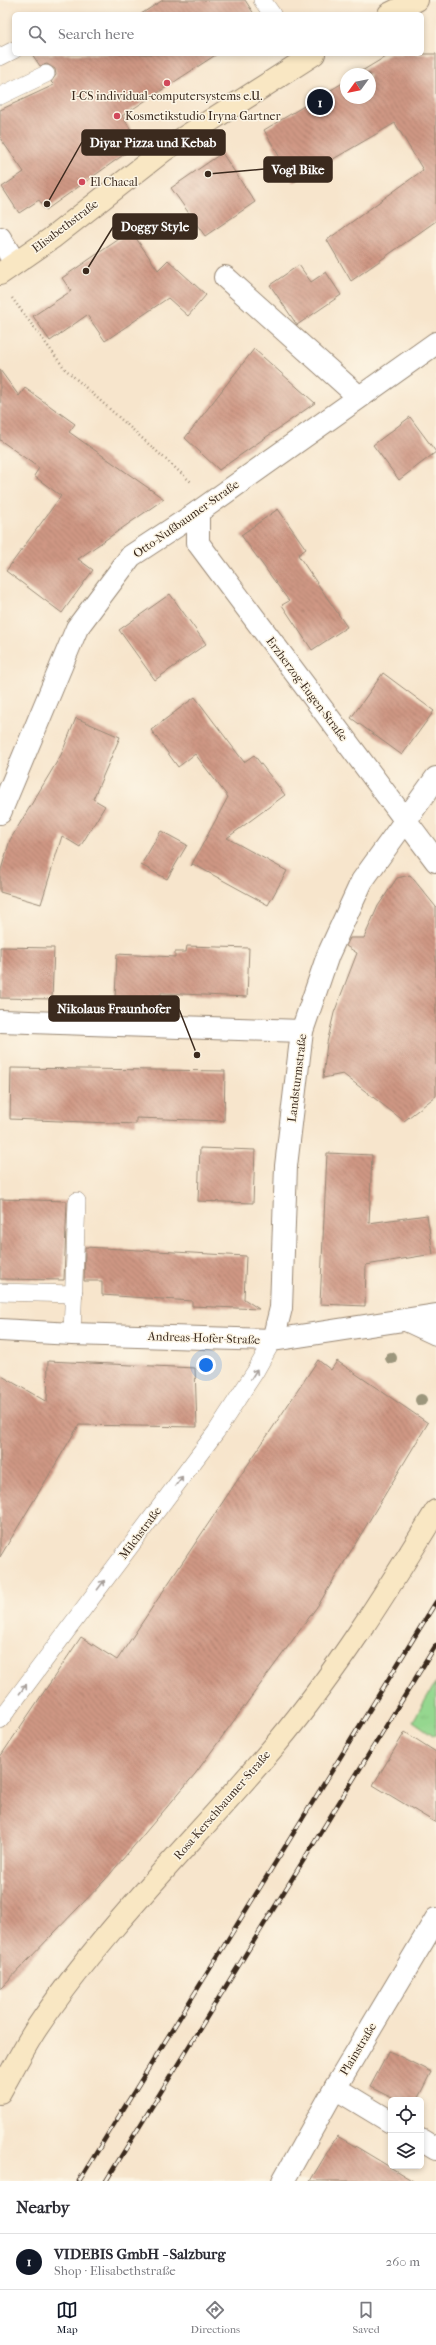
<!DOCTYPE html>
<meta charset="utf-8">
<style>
:root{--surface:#fff;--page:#f2f2f3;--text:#2b2b33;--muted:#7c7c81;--line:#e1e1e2;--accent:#111827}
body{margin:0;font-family:"IM FELL French Canon",serif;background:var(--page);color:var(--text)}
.controls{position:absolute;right:12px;bottom:12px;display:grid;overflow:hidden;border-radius:6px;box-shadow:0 2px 6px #0003}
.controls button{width:36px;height:36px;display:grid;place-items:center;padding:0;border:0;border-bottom:1px solid var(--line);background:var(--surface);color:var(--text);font:20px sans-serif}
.compass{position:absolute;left:340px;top:68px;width:36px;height:36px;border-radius:50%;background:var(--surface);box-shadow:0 2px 6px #0003;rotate:237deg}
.you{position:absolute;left:206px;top:1365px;width:14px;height:14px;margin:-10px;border:3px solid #fff;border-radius:50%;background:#1a73e8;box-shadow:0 0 0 6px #1a73e833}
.badge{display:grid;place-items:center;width:26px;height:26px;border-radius:50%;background:var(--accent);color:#fff;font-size:13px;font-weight:700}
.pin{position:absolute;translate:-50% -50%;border:2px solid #fff;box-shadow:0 1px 4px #0006}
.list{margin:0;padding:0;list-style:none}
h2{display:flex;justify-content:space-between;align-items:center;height:52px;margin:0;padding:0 16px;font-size:17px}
h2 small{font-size:13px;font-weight:400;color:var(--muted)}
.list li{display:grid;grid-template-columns:26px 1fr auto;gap:12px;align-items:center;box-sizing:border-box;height:56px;padding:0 16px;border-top:1px solid var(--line)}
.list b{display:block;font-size:15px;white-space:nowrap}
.list p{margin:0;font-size:13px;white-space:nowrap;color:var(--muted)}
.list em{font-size:13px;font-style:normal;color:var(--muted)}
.icon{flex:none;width:22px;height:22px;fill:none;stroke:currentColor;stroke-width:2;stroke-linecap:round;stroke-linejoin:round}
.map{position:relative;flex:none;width:436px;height:2181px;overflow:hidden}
.search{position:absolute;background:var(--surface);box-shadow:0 2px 6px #0003;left:12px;right:12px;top:12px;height:44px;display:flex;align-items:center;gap:10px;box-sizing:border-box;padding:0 14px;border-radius:6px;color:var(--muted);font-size:15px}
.sheet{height:108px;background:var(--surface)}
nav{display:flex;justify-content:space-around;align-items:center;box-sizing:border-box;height:56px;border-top:1px solid var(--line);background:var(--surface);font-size:11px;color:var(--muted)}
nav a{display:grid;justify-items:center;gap:2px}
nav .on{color:var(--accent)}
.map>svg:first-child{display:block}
.grass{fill:url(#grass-tufts);stroke:#688056}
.building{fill:url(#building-back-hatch)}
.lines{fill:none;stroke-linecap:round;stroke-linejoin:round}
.lane-casing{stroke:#998875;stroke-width:18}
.street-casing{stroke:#998875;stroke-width:24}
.secondary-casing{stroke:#998875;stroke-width:24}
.path{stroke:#998875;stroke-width:2.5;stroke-dasharray:1 3;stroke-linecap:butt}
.lane{stroke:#fff;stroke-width:17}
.street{stroke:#fff;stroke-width:22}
.secondary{stroke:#f9e7c3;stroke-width:22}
.rail-casing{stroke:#3b2a1e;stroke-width:4.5}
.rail{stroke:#fcf5e5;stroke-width:3;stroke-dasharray:9;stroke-linecap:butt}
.tree{fill:#9c967c}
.oneway{stroke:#a79f9a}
.poi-dot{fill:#d1495b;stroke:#fcf5e5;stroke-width:1.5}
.labels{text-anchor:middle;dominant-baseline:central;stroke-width:3;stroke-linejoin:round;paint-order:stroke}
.poi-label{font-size:12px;fill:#3b2a1e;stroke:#fcf5e5;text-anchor:start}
.street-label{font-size:12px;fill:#3b2a1e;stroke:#fcf5e5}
.leader{fill:none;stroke:#3b2a1e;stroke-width:1.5}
.callout-dot{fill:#3b2a1e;stroke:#fcf5e5;stroke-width:1.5}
.callout{fill:#3b2a1e;stroke:#3b2a1e;stroke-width:1.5}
.callout-label{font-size:13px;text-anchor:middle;font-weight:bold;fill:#fff}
</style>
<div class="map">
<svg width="436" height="2181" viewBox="0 0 436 2181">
<defs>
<pattern id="grass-tufts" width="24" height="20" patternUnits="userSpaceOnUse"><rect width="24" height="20" fill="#95d78f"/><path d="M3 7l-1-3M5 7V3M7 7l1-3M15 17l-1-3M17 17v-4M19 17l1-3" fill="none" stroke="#81b97b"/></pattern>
<pattern id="building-back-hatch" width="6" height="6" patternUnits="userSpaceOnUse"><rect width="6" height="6" fill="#cf9784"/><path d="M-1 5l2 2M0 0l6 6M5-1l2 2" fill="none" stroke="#a97b6b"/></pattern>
</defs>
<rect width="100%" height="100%" fill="#fcf5e5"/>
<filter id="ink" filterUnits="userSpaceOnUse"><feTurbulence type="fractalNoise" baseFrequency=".025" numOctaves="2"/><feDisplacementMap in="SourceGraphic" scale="8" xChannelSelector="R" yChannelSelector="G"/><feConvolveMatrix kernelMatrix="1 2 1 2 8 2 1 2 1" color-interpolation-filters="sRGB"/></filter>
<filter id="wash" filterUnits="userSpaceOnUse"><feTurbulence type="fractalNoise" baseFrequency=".012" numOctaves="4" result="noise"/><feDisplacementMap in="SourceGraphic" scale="16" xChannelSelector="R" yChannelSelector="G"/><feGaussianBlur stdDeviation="0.9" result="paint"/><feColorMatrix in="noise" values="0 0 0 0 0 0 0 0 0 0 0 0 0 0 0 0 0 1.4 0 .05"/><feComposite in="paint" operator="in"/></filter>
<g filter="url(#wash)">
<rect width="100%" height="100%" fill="#f7e5cc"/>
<path class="grass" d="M436,1682V1735H433L413,1721Z"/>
<g id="blocks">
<g class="building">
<path d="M163,0H245L254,14H141Z"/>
<path d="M32,54H217L122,116L140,143L46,210L39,200L19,213L2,187L24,172L0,138V110L54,85L51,82L56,75L55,69L47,64L40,66Z"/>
<path d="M390,54H436V221L351,281L327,240L423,170L395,123L294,182L264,130L346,81V98H370V74H357Z"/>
<path d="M222,153L255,202L205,236L171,188Z"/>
<path d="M131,231L158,270L168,260L206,295L188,316L168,298L105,341L87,315L50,341L33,316L71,291L62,278Z"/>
<path d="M299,265L311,282L326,272L341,295L297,325L270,285Z"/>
<path d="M254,349L315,403L219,470L185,438Z"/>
<path d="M0,370L19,396L25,388L75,424L69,432L164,499L78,559L93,570L62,613L6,571L61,496L34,476L39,468L0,440Z"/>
<path d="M410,417L436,452L399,480L373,445Z"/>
<path d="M278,509L306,549L298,555L347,627L312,650L282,605L289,601L241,535Z"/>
<path d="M170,594L206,644L155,680L119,630Z"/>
<path d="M383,673L434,711L402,755L351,718Z"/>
<path d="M195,697L244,762L254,755L285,795L227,838L287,871L268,905L193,864L191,866L228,797L195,754L178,767L151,730Z"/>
<path d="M76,718L120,737L93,799L105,806L80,847L62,836L41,904L0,892V873L10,840L61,755Z"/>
<path d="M161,831L187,845L167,879L141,865Z"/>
<path d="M410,875L436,907V1096L404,1121L343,1074L323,1078L327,1043L334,1013L357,953L346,946L350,938H364L378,906L397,878Z"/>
<path d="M187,946L249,948L247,997L161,993V1001L115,998L117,954L175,957V952H186Z"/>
<path d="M0,947L54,948L52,999L0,998Z"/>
<path d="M11,1068L225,1071L224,1121L136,1118V1124L10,1119Z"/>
<path d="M200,1148L255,1150L253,1203L198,1201Z"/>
<path d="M327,1153L372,1155L369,1223L427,1215L433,1254L366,1265L365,1306L320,1304Z"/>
<path d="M0,1199L67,1201L64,1280L0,1279Z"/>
<path d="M85,1247L246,1256L244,1299L259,1309L192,1306V1301L102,1295V1281H84Z"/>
<path d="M318,1360L331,1370L337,1361L428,1423L319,1604L195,1774L105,1880L0,1989V1757L81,1637L117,1660Z"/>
<path d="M48,1361L195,1368L197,1427L79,1425L0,1557V1375L47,1402Z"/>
<path d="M405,1732L436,1752V1823L373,1785Z"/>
<path d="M389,2051L431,2072L417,2100H396L370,2087Z"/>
<path d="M337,2136L360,2149L413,2181H310Z"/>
</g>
</g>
</g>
<g filter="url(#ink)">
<use href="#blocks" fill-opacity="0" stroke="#998875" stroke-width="1"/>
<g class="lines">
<g class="lane-casing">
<g id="lane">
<path d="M262,0L272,14"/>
<path d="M0,57L14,50"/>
<path d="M0,96L46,74"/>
<path d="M0,1292L74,1294"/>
<path d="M72,1334L77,1201"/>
<path d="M0,1720L216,1432L255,1372L273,1340"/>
</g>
</g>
<g class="street-casing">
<g id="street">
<path d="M0,238L15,263"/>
<path d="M225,277L359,397"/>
<path d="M198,512V543L436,861"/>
<path d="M0,813L77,628L131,556L198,512L436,343"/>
<path d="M0,1021L302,1031"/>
<path d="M406,1320L436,1334"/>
<path d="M0,1330L72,1334L273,1340L436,1315"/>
<path d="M273,1340L281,1308L286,1166L302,1031L328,955L362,881L436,778"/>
<path d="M335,2088L391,2122"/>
<path d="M421,2140L436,2149"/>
<path d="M283,2181L335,2088L436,1919"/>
</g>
</g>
<g class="secondary-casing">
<g id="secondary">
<path d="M389,14L417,0"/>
<path d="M0,274L52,238L163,151L314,54"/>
<path d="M0,2092C12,2071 23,2049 36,2029C106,1925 197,1838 277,1743C337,1671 387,1591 436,1511"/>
</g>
</g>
<path class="path" d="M12,298L65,369L191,482"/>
<use href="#lane" class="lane"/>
<use href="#street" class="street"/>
<use href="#secondary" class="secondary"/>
<g class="rail-casing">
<g id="rail">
<path d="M79,2181L436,1602"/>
<path d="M106,2181L436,1645"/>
</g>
</g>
<use href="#rail" class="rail"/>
</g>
<g class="tree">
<circle cx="391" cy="1358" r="6"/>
<circle cx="421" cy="1400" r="6"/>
</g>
<defs><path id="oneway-shaft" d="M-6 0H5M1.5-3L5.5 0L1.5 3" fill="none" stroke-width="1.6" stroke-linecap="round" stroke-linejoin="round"/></defs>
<g class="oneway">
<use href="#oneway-shaft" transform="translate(254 1374) rotate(-58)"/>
<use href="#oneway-shaft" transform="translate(179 1481) rotate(-53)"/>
<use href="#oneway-shaft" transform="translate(101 1585) rotate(-53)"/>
<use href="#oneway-shaft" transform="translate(23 1689) rotate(-53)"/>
</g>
</g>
<g class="poi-dot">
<circle cx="167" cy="83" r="4"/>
<circle cx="117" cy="116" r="4"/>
<circle cx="82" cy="182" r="4"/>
</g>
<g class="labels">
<g class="poi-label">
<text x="167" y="96" text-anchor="middle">I-CS individual-computersystems e.U.</text>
<text x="125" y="116">Kosmetikstudio Iryna Gartner</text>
<text x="90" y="182">El Chacal</text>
</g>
<g class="street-label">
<text transform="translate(65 226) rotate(-37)">Elisabethstraße</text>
<text transform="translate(186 519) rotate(-35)">Otto-Nußbaumer-Straße</text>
<text transform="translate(307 689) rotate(53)">Erzherzog-Eugen-Straße</text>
<text transform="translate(297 1078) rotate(-83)">Landsturmstraße</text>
<text transform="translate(204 1338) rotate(2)">Andreas-Hofer-Straße</text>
<text transform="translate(140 1533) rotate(-53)">Milchstraße</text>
<text transform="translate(222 1805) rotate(-49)">Rosa-Kerschbaumer-Straße</text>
<text transform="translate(358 2049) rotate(-59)">Plainstraße</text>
</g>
</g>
<path class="leader" d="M47 204L82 142M208 174L264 169M86 271L113 227M197 1055L179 1009"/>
<g class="callout-dot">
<circle cx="47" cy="204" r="4"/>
<circle cx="208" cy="174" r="4"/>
<circle cx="86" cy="271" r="4"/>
<circle cx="197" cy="1055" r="4"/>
</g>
<g class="callout">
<rect x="82" y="130" width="143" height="25" rx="4"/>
<rect x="264" y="157" width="68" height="25" rx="4"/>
<rect x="113" y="214" width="84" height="25" rx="4"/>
<rect x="49" y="996" width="130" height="25" rx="4"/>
</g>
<g class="callout-label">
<text x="153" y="147">Diyar Pizza und Kebab</text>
<text x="298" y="174">Vogl Bike</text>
<text x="155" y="231">Doggy Style</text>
<text x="114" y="1013">Nikolaus Fraunhofer</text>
</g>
</svg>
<div class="controls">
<button><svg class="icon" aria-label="locate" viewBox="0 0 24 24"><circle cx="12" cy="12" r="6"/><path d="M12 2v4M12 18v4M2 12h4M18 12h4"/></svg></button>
<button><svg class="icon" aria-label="layers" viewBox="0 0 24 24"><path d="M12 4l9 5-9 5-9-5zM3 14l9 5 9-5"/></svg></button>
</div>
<svg class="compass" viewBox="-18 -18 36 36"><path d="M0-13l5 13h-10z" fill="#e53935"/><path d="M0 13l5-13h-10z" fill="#7c7c81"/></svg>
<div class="you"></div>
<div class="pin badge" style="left:320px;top:102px">1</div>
<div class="search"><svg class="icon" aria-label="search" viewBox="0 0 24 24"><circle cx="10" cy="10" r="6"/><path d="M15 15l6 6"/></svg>Search here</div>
</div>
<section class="sheet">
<h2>Nearby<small></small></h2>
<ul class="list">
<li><span class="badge">1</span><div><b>VIDEBIS GmbH - Salzburg</b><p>Shop · Elisabethstraße</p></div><em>260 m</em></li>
</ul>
</section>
<nav>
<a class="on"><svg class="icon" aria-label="map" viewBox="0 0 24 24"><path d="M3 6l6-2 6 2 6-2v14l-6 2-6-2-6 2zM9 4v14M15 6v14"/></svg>Map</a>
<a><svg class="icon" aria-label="directions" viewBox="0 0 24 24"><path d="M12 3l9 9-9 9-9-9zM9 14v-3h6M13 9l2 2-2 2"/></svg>Directions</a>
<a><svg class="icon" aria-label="saved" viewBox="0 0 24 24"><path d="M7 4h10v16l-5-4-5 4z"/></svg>Saved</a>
</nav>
